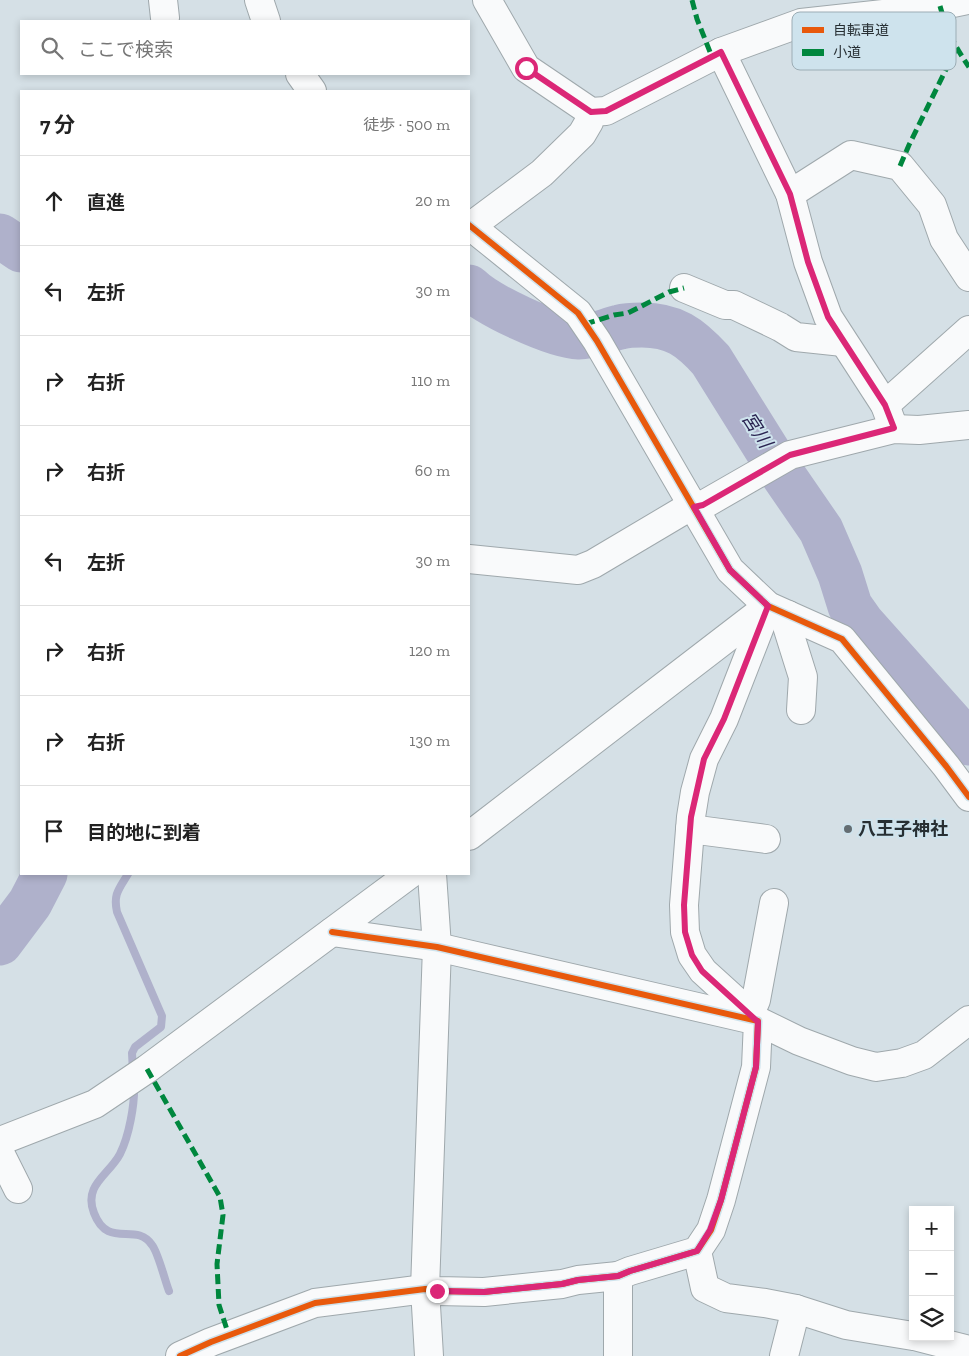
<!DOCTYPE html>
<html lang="ja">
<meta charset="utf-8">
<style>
:root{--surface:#fff;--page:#f2f2f2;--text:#222;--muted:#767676;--line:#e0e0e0}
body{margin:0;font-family:"Zilla Slab","Noto Sans JP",serif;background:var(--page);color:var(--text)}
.controls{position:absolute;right:15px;bottom:15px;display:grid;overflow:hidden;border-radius:0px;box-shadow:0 2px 8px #0003}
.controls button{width:45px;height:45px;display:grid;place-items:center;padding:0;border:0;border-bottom:1px solid var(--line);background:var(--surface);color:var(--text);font:25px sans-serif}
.stop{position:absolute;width:15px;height:15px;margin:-11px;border:4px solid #db2777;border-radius:50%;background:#fff}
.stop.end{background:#db2777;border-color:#fff;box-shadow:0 1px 5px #0008}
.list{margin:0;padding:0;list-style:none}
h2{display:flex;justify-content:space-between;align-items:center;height:65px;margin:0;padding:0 20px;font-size:21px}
h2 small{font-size:16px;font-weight:400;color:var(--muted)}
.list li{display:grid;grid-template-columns:32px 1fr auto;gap:15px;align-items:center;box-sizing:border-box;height:90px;padding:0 20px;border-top:1px solid var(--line)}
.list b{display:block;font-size:19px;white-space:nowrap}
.list em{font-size:16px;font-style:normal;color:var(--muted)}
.icon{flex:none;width:28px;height:28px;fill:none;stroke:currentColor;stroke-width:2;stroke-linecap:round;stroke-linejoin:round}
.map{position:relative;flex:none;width:969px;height:1356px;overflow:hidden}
.search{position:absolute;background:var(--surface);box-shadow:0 2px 8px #0003;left:20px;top:20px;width:450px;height:55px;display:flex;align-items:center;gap:12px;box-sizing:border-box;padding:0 18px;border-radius:0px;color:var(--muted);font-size:19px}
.panel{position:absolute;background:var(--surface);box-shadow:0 2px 8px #0003;left:20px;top:90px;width:450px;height:785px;border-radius:0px}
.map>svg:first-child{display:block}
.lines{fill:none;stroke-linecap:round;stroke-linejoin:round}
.stream{stroke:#afb1cb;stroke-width:8}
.river{stroke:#afb1cb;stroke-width:45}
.minor-casing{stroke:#9fa8ac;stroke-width:30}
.minor{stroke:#f9fafb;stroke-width:28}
.quiet{stroke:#00873e;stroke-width:5;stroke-dasharray:10 5;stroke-linecap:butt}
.cycleway-casing{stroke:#cee3ed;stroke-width:9}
.cycleway{stroke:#e8590c;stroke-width:6}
.route{stroke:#db2777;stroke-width:6}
.poi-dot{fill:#646d72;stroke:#cee3ed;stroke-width:2}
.labels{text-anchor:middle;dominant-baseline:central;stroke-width:4;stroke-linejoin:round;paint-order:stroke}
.poi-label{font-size:18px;font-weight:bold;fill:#272f33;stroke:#cee3ed;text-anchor:start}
.water-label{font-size:19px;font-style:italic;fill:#2b2552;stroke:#cee3ed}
.key{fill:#cee3ed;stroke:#9cadb5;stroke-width:1}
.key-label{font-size:14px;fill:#272f33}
</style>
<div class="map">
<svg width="969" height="1356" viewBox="0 0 969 1356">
<rect width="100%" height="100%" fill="#d5e0e6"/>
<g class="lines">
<g class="stream">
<path d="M128,874C119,889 113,894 117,912L162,1016L161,1027L135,1047L132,1053L133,1072"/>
<path d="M134,1084C135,1104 129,1136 120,1154C109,1175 83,1185 94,1213C108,1250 136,1221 152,1245C158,1252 165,1281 169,1291"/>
</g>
<g class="river">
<path d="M0,236L21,250"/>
<path d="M469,287C487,305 553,336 579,337C592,337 607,330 620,327C627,325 634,325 642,325C674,325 690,337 711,360L779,469L821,530L840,574L850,606L862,623L969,743"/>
<path d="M0,943L30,903L45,874"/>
</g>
<g class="minor-casing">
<g id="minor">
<path d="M163,0L165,18"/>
<path d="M259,0L266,21"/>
<path d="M487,0L526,68L591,112L606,111L721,52L801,23L919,10L967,0"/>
<path d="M721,52L790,194L808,262L828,317L885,405L894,429"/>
<path d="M300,74L312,91"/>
<path d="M790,194L851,155L900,166L932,205L944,239L969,277"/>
<path d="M469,225L578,313L597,341L730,570L768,606L842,639L946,766L969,797"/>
<path d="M471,226L542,173L582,134L589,122L591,112"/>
<path d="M684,288L725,305H734L780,327L796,337L843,342"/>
<path d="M885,405L969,330"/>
<path d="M469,559L578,570L593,564L684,510L703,505L790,455L894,429L919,430L969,425"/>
<path d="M768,606L724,719L704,759L695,792L691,817L684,905L685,932L692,955L703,971L758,1021L799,1041L852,1061L876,1067L902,1063L924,1055L969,1020"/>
<path d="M788,615L787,626L803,677L801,710"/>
<path d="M690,829L766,839"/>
<path d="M469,836L767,607"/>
<path d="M750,1014L756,1000L774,903"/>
<path d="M0,1141L95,1104L147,1069L410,874"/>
<path d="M0,1153L18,1189"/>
<path d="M697,1251L705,1288L726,1298L765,1303L796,1309L846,1325L913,1336"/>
<path d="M918,1337L969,1350"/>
<path d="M180,1356L211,1342L315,1303L425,1289L437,1291L484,1292L562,1284L578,1280L618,1276L630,1271L697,1251L711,1230L721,1200L756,1067L758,1021L437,947L332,932"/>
<path d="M429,1356L425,1289L437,947L432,874"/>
<path d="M618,1356V1276"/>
<path d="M784,1356L796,1309"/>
</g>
</g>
<use href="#minor" class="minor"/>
<g class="quiet">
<path d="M692,0L697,19L712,57"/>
<path d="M940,6C947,31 954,45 969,67"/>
<path d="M900,166L909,145L956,49"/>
<path d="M585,324L614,315L628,313L669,292L684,288"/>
<path d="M147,1069L220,1197L223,1215L217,1264L219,1305L229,1336"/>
</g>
<g class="cycleway-casing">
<g id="cycleway">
<path d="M469,225L578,313L597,341L730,570L768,606L842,639L946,766L969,797"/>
<path d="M180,1356L211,1342L315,1303L425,1289L437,1291L484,1292L562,1284L578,1280L618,1276L630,1271L697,1251L711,1230L721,1200L756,1067L758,1021L437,947L332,932"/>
</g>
</g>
<use href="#cycleway" class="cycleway"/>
</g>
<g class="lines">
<path class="route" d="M437,1291L484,1292L562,1284L578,1280L618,1276L630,1271L697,1251L710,1230L721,1200L756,1067L758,1022L702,971L692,955L685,932L684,905L691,817L704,759L724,719L768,606L730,570L694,507L703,505L790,455L894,428L885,405L828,317L808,262L790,194L721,52L606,111L591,112L526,68"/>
</g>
<circle class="poi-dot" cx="848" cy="829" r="5"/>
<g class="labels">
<g class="poi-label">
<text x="858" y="829">八王子神社</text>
</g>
<g class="water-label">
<text transform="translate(757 430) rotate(57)">宮川</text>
</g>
</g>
<rect x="792" y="12" width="164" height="58" rx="8" class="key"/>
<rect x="802" y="27" width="22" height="6" fill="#e8590c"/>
<rect x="802" y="49" width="22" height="7" fill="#00873e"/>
<g class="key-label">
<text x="833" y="35">自転車道</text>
<text x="833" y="57">小道</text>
</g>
</svg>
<div class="controls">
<button>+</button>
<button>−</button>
<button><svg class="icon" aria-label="layers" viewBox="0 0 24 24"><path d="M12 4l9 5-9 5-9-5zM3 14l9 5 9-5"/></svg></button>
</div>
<div class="stop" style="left:526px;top:68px"></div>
<div class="stop end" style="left:437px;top:1291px"></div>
<div class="search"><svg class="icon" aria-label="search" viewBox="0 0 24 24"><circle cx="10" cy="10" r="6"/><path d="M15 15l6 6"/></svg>ここで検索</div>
<section class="panel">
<h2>7 分<small>徒歩 · 500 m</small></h2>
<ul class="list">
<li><svg class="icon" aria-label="ahead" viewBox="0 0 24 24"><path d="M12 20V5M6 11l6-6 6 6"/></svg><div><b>直進</b></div><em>20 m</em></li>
<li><svg class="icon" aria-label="left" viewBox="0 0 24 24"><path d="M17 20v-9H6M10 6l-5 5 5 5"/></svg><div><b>左折</b></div><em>30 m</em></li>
<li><svg class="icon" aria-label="right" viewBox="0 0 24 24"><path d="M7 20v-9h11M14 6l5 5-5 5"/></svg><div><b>右折</b></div><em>110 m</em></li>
<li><svg class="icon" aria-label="right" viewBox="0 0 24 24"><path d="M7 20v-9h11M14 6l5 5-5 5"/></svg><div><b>右折</b></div><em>60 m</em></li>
<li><svg class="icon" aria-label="left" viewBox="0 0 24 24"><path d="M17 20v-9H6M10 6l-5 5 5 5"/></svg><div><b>左折</b></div><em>30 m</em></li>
<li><svg class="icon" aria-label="right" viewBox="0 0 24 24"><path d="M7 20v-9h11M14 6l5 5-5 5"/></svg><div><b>右折</b></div><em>120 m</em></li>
<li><svg class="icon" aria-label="right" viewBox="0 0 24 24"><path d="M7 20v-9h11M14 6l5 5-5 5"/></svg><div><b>右折</b></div><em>130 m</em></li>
<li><svg class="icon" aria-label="arrive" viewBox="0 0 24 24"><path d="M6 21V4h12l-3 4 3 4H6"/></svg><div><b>目的地に到着</b></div></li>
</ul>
</section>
</div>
